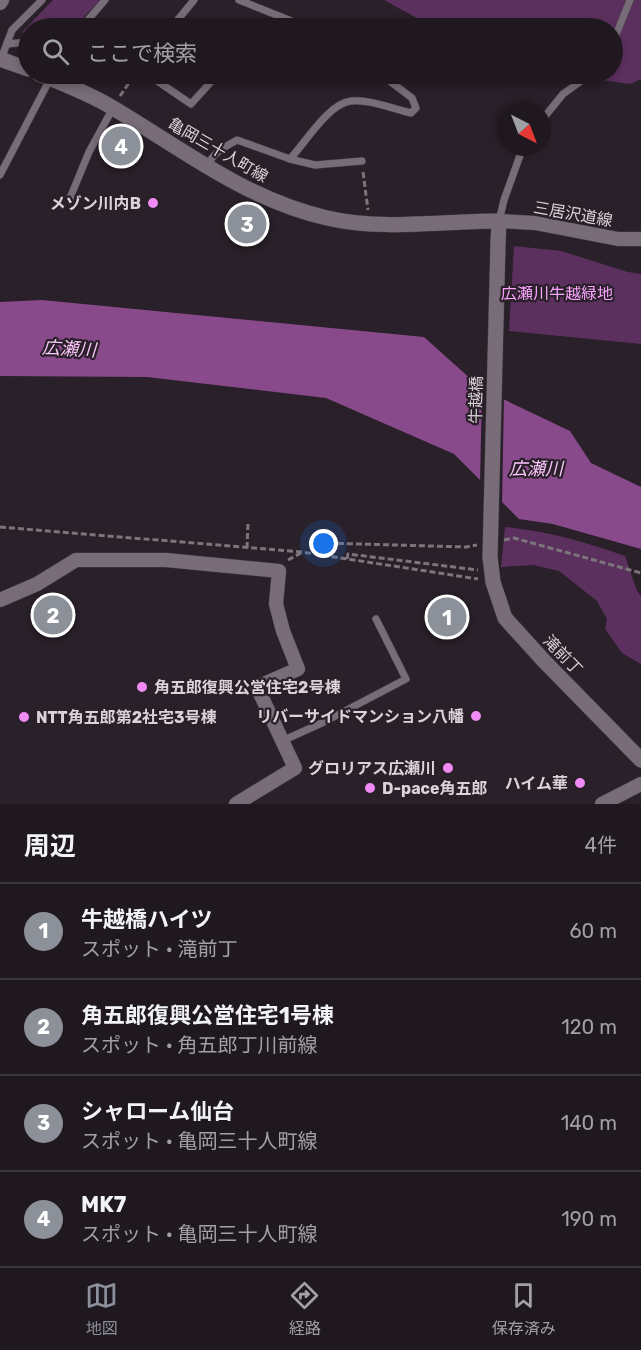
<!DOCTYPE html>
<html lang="ja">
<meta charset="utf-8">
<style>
:root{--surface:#1f181f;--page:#2c252c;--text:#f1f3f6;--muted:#a1a0a4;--line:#3c373d;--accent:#8c9099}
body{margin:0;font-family:Rubik,"Noto Sans JP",sans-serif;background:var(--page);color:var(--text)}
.compass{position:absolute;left:497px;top:102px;width:54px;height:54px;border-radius:50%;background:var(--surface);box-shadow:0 3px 9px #0003;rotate:138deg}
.you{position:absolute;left:324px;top:544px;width:21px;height:21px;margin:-15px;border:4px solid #fff;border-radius:50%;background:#1a73e8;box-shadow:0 0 0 9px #1a73e833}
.badge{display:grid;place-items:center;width:39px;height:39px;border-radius:50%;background:var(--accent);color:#fff;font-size:20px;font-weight:700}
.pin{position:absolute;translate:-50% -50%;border:3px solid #fff;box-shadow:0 2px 6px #0006}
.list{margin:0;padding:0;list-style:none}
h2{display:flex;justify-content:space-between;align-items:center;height:78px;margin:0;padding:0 24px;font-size:26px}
h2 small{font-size:20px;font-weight:400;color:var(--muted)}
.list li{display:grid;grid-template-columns:39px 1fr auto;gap:18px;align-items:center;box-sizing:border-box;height:96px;padding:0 24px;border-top:2px solid var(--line)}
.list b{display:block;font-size:22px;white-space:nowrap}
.list p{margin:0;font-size:20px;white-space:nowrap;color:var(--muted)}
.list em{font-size:20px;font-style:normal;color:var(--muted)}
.icon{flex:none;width:33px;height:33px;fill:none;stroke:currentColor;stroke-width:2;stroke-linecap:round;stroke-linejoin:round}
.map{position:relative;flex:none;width:641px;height:804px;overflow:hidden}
.search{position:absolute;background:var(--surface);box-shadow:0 3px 9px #0003;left:18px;right:18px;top:18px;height:66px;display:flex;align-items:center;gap:15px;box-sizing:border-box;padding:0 21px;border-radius:33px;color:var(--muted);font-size:22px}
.sheet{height:462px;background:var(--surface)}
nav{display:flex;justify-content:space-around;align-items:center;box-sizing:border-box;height:84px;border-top:2px solid var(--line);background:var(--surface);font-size:16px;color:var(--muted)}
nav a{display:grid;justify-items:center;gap:3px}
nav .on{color:var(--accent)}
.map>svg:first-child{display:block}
.green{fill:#5c305e}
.water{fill:#884a8b}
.pier{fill:#292029}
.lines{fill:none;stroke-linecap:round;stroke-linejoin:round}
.lane-casing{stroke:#463f46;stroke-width:8}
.street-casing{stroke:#463f46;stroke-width:15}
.secondary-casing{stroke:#463f46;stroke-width:16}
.path{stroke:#7c757c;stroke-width:3;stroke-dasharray:6 3;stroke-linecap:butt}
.lane{stroke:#776c77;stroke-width:7}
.street{stroke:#776c77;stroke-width:14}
.secondary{stroke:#776c77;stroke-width:15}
.secondary-bridge-casing{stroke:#463f46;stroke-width:16;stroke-linecap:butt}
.secondary-bridge{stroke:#776c77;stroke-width:15}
.poi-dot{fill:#f08bf5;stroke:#292029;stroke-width:2}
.labels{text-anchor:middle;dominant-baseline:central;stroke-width:4.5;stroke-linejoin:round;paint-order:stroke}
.street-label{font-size:16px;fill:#dad4da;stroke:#292029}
.poi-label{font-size:16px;font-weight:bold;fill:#dad4da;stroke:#292029;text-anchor:end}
.park-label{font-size:16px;fill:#faa4fe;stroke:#292029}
.water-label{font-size:18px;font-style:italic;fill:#f8c4f9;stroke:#292029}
</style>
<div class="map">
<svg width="641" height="804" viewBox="0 0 641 804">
<rect width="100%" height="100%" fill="#292029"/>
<g class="green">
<path d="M53,0H98L99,1L74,28H28V36H25L22,32Z"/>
<path d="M384,0H641V79L630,84L558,74H612V28H435Z"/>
<path d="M514,246L561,251L628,272L641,274V344L509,331Z"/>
<path d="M505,527C547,531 585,542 625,556L637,591L641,596V664L622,653L605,629L607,619L597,601L559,571L533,565L501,567Z"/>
</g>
<path class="water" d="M42,300L424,337L482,389L570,431L591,463L641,487V549L553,524L519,519L454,454L326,398L147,377L0,376V302Z"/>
<path class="pier" d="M482,385L504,396L502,506L480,485Z"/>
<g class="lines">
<g class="lane-casing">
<g id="lane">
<path d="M239,0L299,24"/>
<path d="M81,28L105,0"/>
<path d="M171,28L194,0"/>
<path d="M7,44L28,42"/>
<path d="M612,45L630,0"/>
<path d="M1,59L12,30L42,0"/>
<path d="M147,74L191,104L218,74"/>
<path d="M542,120L563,94L591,74"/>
<path d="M290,159L315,165L362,161"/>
<path d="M207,167C212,153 225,147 237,140L290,159C305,143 329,103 351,101C370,99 393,109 411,113L416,108L412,98L387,79"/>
<path d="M0,175L50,79"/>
<path d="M70,198L89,152L113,108"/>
<path d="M499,221L504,200L523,147"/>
<path d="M282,741L324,722L406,679L376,619"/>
</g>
</g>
<g class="street-casing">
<g id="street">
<path d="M0,3L2,0"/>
<path d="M499,221L535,223L618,239H641"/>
<path d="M0,600L37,584L76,560H166L279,571L276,604L283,631L298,669L257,687L295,768L236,804"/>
<path d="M602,804L641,784"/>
</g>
</g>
<g class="secondary-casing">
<g id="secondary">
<path d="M0,59L28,69"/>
<path d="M39,74C64,84 90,94 113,108C184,150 245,199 327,218C383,231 442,221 499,221L498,243"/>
<path d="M490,557L493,582L505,618L545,662L641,760"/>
</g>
</g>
<g class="path">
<path d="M120,96L135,74"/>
<path d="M363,172L368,210"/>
<path d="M0,527L302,552L478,579"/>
<path d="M504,540L514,538L641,573"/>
<path d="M247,548L248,523"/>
<path d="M317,554L324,543L466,547L477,545"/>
<path d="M347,559L348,554L478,570"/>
<path d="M288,560L301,553"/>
</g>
<use href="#lane" class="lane"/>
<use href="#street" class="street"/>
<use href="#secondary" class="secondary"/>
<g class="secondary-bridge-casing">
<path id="secondary-bridge" d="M490,557L498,243"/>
</g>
<use href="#secondary-bridge" class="secondary-bridge"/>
</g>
<g class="poi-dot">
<circle cx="153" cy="203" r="6"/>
<circle cx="142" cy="687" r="6"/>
<circle cx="476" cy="716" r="6"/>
<circle cx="24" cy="717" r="6"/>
<circle cx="448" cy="768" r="6"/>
<circle cx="580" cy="783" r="6"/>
<circle cx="370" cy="788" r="6"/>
</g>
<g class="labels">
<g class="street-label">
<text transform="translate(218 150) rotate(30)">亀岡三十人町線</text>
<text transform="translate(573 214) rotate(10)">三居沢道線</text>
<text transform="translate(476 400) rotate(-89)">牛越橋</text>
<text transform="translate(563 655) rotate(46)">滝前丁</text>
</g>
<g class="poi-label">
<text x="141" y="203">メゾン川内B</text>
<text x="154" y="687" text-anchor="start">角五郎復興公営住宅2号棟</text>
<text x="464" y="716">リバーサイドマンション八幡</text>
<text x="36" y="717" text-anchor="start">NTT角五郎第2社宅3号棟</text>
<text x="436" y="768">グロリアス広瀬川</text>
<text x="568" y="783">ハイム華</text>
<text x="382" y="788" text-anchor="start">D-pace角五郎</text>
</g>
<g class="park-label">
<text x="557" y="293">広瀬川牛越緑地</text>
</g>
<g class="water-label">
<text transform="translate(69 349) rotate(3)">広瀬川</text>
<text x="536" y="469">広瀬川</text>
</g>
</g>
</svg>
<svg class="compass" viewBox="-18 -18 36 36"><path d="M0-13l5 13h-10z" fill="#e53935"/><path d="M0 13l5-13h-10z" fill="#a1a0a4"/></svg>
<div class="you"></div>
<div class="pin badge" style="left:447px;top:617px">1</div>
<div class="pin badge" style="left:53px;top:615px">2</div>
<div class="pin badge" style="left:247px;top:224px">3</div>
<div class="pin badge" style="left:121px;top:146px">4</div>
<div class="search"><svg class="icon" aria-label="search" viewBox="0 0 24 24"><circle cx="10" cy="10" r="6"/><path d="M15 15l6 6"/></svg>ここで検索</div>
</div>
<section class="sheet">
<h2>周辺<small>4件</small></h2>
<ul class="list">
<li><span class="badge">1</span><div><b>牛越橋ハイツ</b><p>スポット · 滝前丁</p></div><em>60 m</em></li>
<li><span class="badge">2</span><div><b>角五郎復興公営住宅1号棟</b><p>スポット · 角五郎丁川前線</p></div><em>120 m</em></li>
<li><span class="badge">3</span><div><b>シャローム仙台</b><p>スポット · 亀岡三十人町線</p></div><em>140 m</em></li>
<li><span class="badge">4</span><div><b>MK7</b><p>スポット · 亀岡三十人町線</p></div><em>190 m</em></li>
</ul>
</section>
<nav>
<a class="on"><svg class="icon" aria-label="map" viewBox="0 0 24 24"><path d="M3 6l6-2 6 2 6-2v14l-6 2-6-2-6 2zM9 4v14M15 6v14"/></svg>地図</a>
<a><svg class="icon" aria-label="directions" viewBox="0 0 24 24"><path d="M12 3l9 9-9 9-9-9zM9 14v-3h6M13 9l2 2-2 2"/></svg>経路</a>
<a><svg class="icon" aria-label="saved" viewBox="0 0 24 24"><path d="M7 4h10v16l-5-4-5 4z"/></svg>保存済み</a>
</nav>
